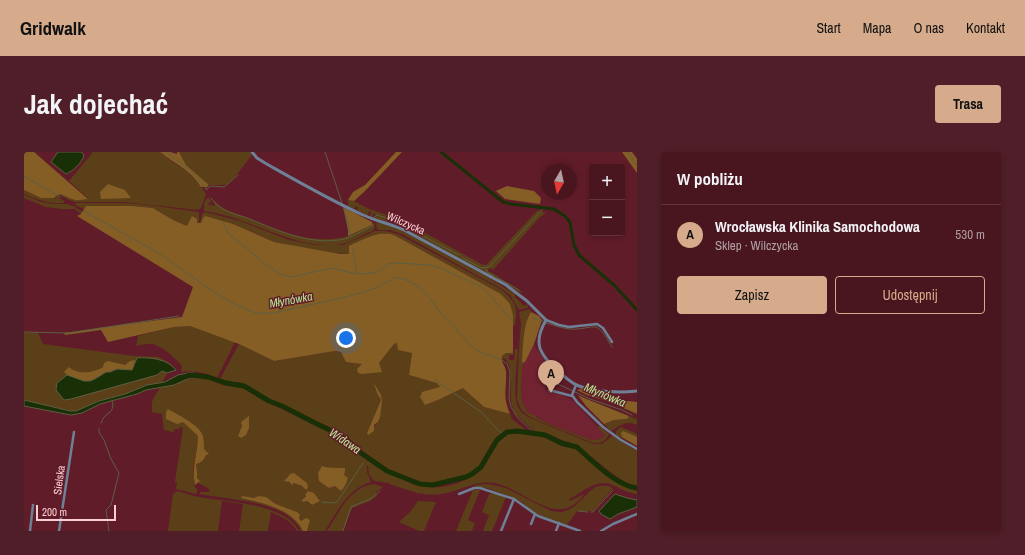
<!DOCTYPE html>
<html lang="pl">
<meta charset="utf-8">
<style>
:root{--surface:#49151f;--page:#501e28;--text:#f1f3f6;--muted:#b19fa4;--line:#61343d;--accent:#d6ab8b}
body{margin:0;font-family:"Archivo Narrow",sans-serif;background:var(--page);color:var(--text)}
.controls{position:absolute;right:12px;top:12px;display:grid;overflow:hidden;border-radius:4px;box-shadow:0 2px 6px #0003}
.controls button{width:36px;height:36px;display:grid;place-items:center;padding:0;border:0;border-bottom:1px solid var(--line);background:var(--surface);color:var(--text);font:20px sans-serif}
.compass{position:absolute;left:517px;top:12px;width:36px;height:36px;border-radius:50%;background:var(--surface);box-shadow:0 2px 6px #0003;rotate:189deg}
.scale{position:absolute;left:12px;bottom:10px;width:80px;box-sizing:border-box;padding-left:4px;border:2px solid #faced2;border-top:0;font-size:11px;line-height:14px;white-space:nowrap;color:#faced2;-webkit-text-stroke:3px #611c29;paint-order:stroke}
.you{position:absolute;left:322px;top:186px;width:14px;height:14px;margin:-10px;border:3px solid #fff;border-radius:50%;background:#1a73e8;box-shadow:0 0 0 6px #1a73e833}
.badge{display:grid;place-items:center;width:26px;height:26px;border-radius:50%;background:var(--accent);color:#111;font-size:13px;font-weight:700}
.pin{position:absolute;translate:-50% -33px;filter:drop-shadow(0 1px 2px #0008)}
.pin::after{content:'';position:absolute;top:21px;width:14px;height:12px;background:inherit;clip-path:polygon(0 0,100% 0,50% 100%)}
.list{margin:0;padding:0;list-style:none}
h2{display:flex;justify-content:space-between;align-items:center;height:52px;margin:0;padding:0 16px;font-size:17px}
h2 small{font-size:13px;font-weight:400;color:var(--muted)}
.list li{display:grid;grid-template-columns:26px 1fr auto;gap:12px;align-items:center;box-sizing:border-box;height:60px;padding:0 16px;border-top:1px solid var(--line)}
.list b{display:block;font-size:15px;white-space:nowrap}
.list p{margin:0;font-size:13px;white-space:nowrap;color:var(--muted)}
.list em{font-size:13px;font-style:normal;color:var(--muted)}
.actions{display:flex;gap:8px;padding:12px 16px}
.actions a{flex:1;padding:9px 0;border:1px solid var(--accent);border-radius:4px;text-align:center;font-size:14px;color:var(--accent)}
.actions .main{background:var(--accent);color:#111}
.map{position:relative;flex:none;width:613px;height:379px;overflow:hidden;border-radius:4px}
header{display:flex;align-items:center;gap:24px;box-sizing:border-box;height:56px;padding:0 20px;background:var(--accent);color:#111}
header strong{font-size:19px}
nav{display:flex;gap:22px;margin-inline-start:auto;font-size:14px}
.intro{display:flex;align-items:center;justify-content:space-between;box-sizing:border-box;height:96px;padding:0 24px}
h1{margin:0;font-size:28px}
.button{padding:10px 18px;border-radius:4px;background:var(--accent);color:#111;font-size:14px;font-weight:700}
main{display:flex;gap:24px;padding:0 24px}
aside{flex:1;background:var(--surface);border-radius:4px;box-shadow:0 2px 6px #0003}
.map>svg:first-child{display:block}
.built{fill:#712332}
.green{fill:#5b3f18;fill-rule:evenodd}
.forest{fill:#855e26}
.water{fill:#192f05;stroke:#5c5f42}
.lines{fill:none;stroke-linecap:round;stroke-linejoin:round}
.stream{stroke:#5c5f42;stroke-width:1}
.canal{stroke:#192f05;stroke-width:3}
.river{stroke:#192f05;stroke-width:5}
.minor{stroke:#6e8096;stroke-width:2.5}
.tertiary{stroke:#6e8096;stroke-width:3}
.labels{text-anchor:middle;dominant-baseline:central;stroke-width:3;stroke-linejoin:round;paint-order:stroke}
.street-label{font-size:11px;fill:#faced2;stroke:#611c29}
.water-label{font-size:12px;font-style:italic;fill:#b3e392;stroke:#611c29}
</style>
<header>
<strong>Gridwalk</strong>
<nav><a>Start</a><a>Mapa</a><a>O nas</a><a>Kontakt</a></nav>
</header>
<div class="intro"><h1>Jak dojechać</h1><a class="button">Trasa</a></div>
<main>
<div class="map">
<svg width="613" height="379" viewBox="0 0 613 379">
<rect width="100%" height="100%" fill="#611c29"/>
<path class="built" d="M510,192L513,198L529,217L521,238L540,244L549,249L582,284L573,288H568L533,275L504,261L498,250L497,236L498,211L501,210Z"/>
<g class="green">
<path d="M69,0H136L146,8L169,23L182,42L177,56L174,58L100,50H50L35,43L39,42L51,48L64,46L45,29Z"/>
<path d="M155,0H226L228,3L210,26L203,32L200,33H185L162,13Z"/>
<path d="M0,38L17,46H30L32,44L40,49V51C25,52 13,48 0,42Z"/>
<path d="M0,43L17,50L31,52H43L52,55L51,57L52,56L59,60L57,62L51,57H38L22,55L0,46Z"/>
<path d="M184,45L187,50L183,52L191,54L190,48L196,54L203,58C238,71 277,93 316,86C327,84 337,77 348,73V70L351,76L349,79C338,82 329,90 318,92C283,98 250,80 218,69C206,64 193,61 180,59V51Z"/>
<path d="M324,48L330,49L345,57L378,68L459,113H462L514,58L522,61L515,66L469,118L465,116L464,119L474,124V125L500,141L495,140L382,77L384,72L382,71L380,76L369,71L370,66H368L365,70L350,66L352,62H349L348,65L346,64L347,60L345,59L344,63H342L333,58L334,55L332,54L330,57L324,54Z"/>
<path d="M52,51H100L125,53L175,60V71L163,74L149,68L129,56L108,54H62L60,57L51,53Z"/>
<path d="M181,60L216,69L265,88L292,93H319L351,79H362L374,82L478,138C492,151 494,154 491,173H489C489,158 487,153 477,142L370,83C355,78 340,87 326,94L325,102L306,101L250,90L209,72L179,66L178,71H176L178,62Z"/>
<path d="M353,70L373,76L388,84L467,127L491,142V145L500,154L504,152V154L503,156L495,158L486,143L478,137L378,82L366,78H354L352,73Z"/>
<path d="M506,157L507,160L504,164L500,189L497,236L498,250L504,261L512,264L513,266L533,275L568,288H573L582,284L573,275L575,274L585,282C582,289 577,292 569,291L510,267C500,262 495,257 493,246L495,197H497L495,196L497,172L495,160Z"/>
<path d="M166,174L211,190L193,226C182,221 170,218 158,220L157,218L158,214C150,205 140,195 129,192C124,191 117,193 112,194L114,184L150,175Z"/>
<path d="M0,181H14L19,192L110,204L135,205L147,212L152,218L143,221L138,231L123,233L101,242L75,249L52,259H46L0,248Z"/>
<path d="M373,191L388,201L385,223L414,231L416,235L401,253L414,248L439,235L460,255L486,262L488,267L502,278L490,277L478,281L466,294L455,314L443,323L424,329H416L409,331L394,330L364,317L336,297L321,284L307,276L242,245L225,234L216,230H203L196,227L215,192L250,209L311,199L355,211L370,192ZM354,239C355,240 357,243 357,244C358,248 356,267 354,270C351,274 347,278 344,282L343,281L357,248L353,241Z"/>
<path d="M491,197H494C493,211 489,240 493,252C495,259 500,263 506,266L569,292H578L588,284L613,299V334L604,332L589,322L555,295L526,283L511,280L498,268L491,262L487,250L486,214L481,207L477,206L478,204L482,201H489V203H485V208H490Z"/>
<path d="M165,225L182,226L198,233L217,235L239,248L310,282L324,291L339,305L353,315L371,324L372,326C378,325 382,330 388,332C398,336 414,336 424,334C437,331 450,325 458,315C468,304 472,282 490,280C499,279 513,283 522,286C527,288 531,291 536,293C541,295 548,295 553,298C573,313 588,333 613,337V342C603,341 596,336 586,332C572,327 557,341 545,347L546,349L560,342C558,346 555,349 552,351C529,371 498,337 474,332C456,327 443,336 426,340C417,343 408,343 399,342L398,339V342L393,341L365,332V329L364,331L350,329L345,323L344,314L343,313V320L347,330C323,337 313,360 301,379H283L285,372L277,369L273,360L252,352L249,349L234,344L230,346L223,345L217,346C239,351 269,357 279,379H277C265,348 203,348 176,342V340H186L184,336L174,331L175,329L173,326V319L172,312L180,307L182,303C173,280 187,282 159,270L174,284V292L169,317L171,336L173,337V340L172,342L152,337L153,331L151,330L159,276L156,275L155,277H151L149,280L140,278L138,262L128,260C127,248 129,246 136,236L150,233ZM299,314L307,317L315,315L319,321L322,332L318,338L311,334L305,336L301,332ZM264,323H273L282,338L278,334L270,331L268,333L261,328ZM284,339L290,341L296,349L288,353L279,347Z"/>
<path d="M605,264L613,267V273C600,268 597,274 587,279L580,272L590,268L603,267Z"/>
<path d="M597,275L613,282V285L609,284L598,285L613,294L592,283V279Z"/>
<path d="M350,332L359,335L352,340L353,344L346,349L328,356L319,379H303C315,361 325,335 350,332Z"/>
<path d="M464,332L482,336L523,357L527,359L537,360L538,361V360C562,355 564,325 589,336L569,359H553L543,373L510,361L498,350L490,346L463,336L451,335V333Z"/>
<path d="M449,338H456L444,368L451,371L448,379H432Z"/>
<path d="M154,339C161,341 168,344 175,345C202,350 261,351 275,379H273C267,368 257,365 247,360L244,379H215L219,352L198,349L194,379H144L149,342Z"/>
<path d="M469,341L482,345L468,379H459L465,363L458,360L465,342Z"/>
<path d="M394,349L412,350L400,379H395L375,370L387,359Z"/>
</g>
<g class="forest">
<path d="M0,0H10L64,47C60,47 54,49 51,48C42,46 37,38 30,46H17L0,38Z"/>
<path d="M136,0H146L153,2V0H155L162,13L185,33L183,35H177C166,17 152,13 136,0Z"/>
<path d="M372,0H378L340,40L330,49L324,48L329,40L341,33Z"/>
<path d="M598,0H608L613,7V21Z"/>
<path d="M84,32L101,38L107,46L77,47L76,40Z"/>
<path d="M483,34L510,39L517,46L516,52L481,47L472,39Z"/>
<path d="M62,54H108L129,56L149,68L163,74L168,64L173,67V71H177L179,66L181,64L209,72L250,90L316,102H325V94C340,87 355,78 370,83L477,142L486,152L489,163V201H482L478,204C477,211 481,213 482,219C483,237 478,243 486,262L460,255L439,236L414,248L401,253L396,245L398,240L416,235L413,231L385,223L388,201L374,198L373,191L370,192L355,211L358,220L338,222L334,221L333,217L338,212L322,210L317,200L311,199L250,209L215,192L166,174L150,175L84,190L77,178L41,183L40,181L104,172L158,165L169,135L53,64L57,62Z"/>
<path d="M319,55L348,70V73L324,84V78Z"/>
<path d="M507,160L515,164L518,168L510,192L501,210L498,211C499,197 499,171 507,160Z"/>
<path d="M111,208L108,218L93,217L77,223L66,229H60L43,223L40,220L45,215C53,223 70,221 79,215L80,211L84,209L101,213L106,209Z"/>
<path d="M350,231L357,243L358,249L356,265L354,270L350,273V279L344,283L343,281L357,248L353,241Z"/>
<path d="M557,237L585,241L586,247L613,250V262L586,250L563,243L553,238Z"/>
<path d="M554,243L560,246L605,264L603,267L590,268L580,272L562,254Z"/>
<path d="M144,257C154,263 176,273 179,284C180,289 180,293 180,297L185,302L182,303C180,308 177,311 172,312L173,319V326L176,329L171,333C167,314 174,302 174,284L159,270L153,272L142,267V260Z"/>
<path d="M225,264V276L222,283L217,286L214,284L218,274L217,270Z"/>
<path d="M599,279L613,285V294L598,285L597,281Z"/>
<path d="M298,314C308,317 312,315 321,316V319L320,323L324,326C322,332 321,335 317,339L311,334L305,336L295,329L294,321Z"/>
<path d="M270,321L283,331L284,336L282,338L278,334L270,331L268,333L265,330L260,329L266,322Z"/>
<path d="M284,339L290,341L296,349L288,353L283,349L279,350L278,348L282,344L281,343Z"/>
<path d="M218,344L230,346L234,344L242,345L252,352L273,360L276,363L275,366L277,369L282,366L286,368L283,379H279C269,357 238,351 217,346Z"/>
</g>
<g class="water">
<path d="M34,0H57L60,3C58,11 49,19 42,22L27,10Z"/>
<path d="M113,206C127,205 143,207 152,218L143,221L138,219L133,223L47,247L40,248L32,238L33,231L43,223L60,229H66L71,227L82,220H86L93,217L108,218Z"/>
<path d="M170,220L168,225L150,233L122,238L113,242L76,252L58,261L47,263L0,254V248L46,259H52L75,249L101,242L123,233L141,230L154,223Z"/>
<path d="M591,342L603,346L613,348V355L594,362L586,367L577,362L575,359Z"/>
</g>
<g class="lines">
<g class="stream">
<path d="M142,0C158,12 172,21 183,38"/>
<path d="M301,0L318,51"/>
<path d="M604,0L613,13"/>
<path d="M0,24L36,45"/>
<path d="M182,37L187,34L200,35L214,23"/>
<path d="M187,46C197,61 211,61 226,67C255,79 283,92 315,88C327,87 338,78 349,74L350,72"/>
<path d="M320,56L327,84"/>
<path d="M60,59L133,100L187,138L214,154L232,161H249L322,145L352,136L372,125L382,128L394,134L406,146L417,162L431,176L445,192L456,200L478,208L483,212L486,219L485,246L487,255L493,265L510,281"/>
<path d="M350,65L353,63L366,67"/>
<path d="M371,69L380,73"/>
<path d="M199,70L204,81L245,115L258,123L269,125L307,116L333,122H339L354,120L364,112L374,111L405,113L416,116L458,135L488,168"/>
<path d="M384,76L435,103"/>
<path d="M329,97L333,122"/>
<path d="M439,106L457,116L465,115L520,56"/>
<path d="M462,117L463,120L470,124"/>
<path d="M474,126L495,138"/>
<path d="M508,166L519,169"/>
<path d="M522,171C533,174 542,178 553,177C559,177 567,174 572,175C579,178 584,189 588,195"/>
<path d="M0,180L44,181L155,164"/>
<path d="M521,226L566,247L598,258L608,263"/>
<path d="M411,228L457,260L479,283"/>
<path d="M88,248L89,254L88,257"/>
<path d="M77,271L80,265L88,258"/>
<path d="M75,277V280L80,288L87,307L95,321L87,353L82,358L85,379"/>
<path d="M341,307L343,305"/>
<path d="M371,325L374,323"/>
<path d="M594,331L596,329"/>
<path d="M298,350L310,351L313,350L339,311"/>
<path d="M554,359L564,360"/>
<path d="M567,360H569L589,338"/>
<path d="M319,379L327,355L346,347L356,339"/>
</g>
<path class="canal" d="M417,0L479,50L487,52L530,57L541,64L546,70L550,93L555,103L590,133L613,158"/>
<path class="river" d="M163,224L168,223L184,225L202,231L220,234L245,249L258,254L295,273L310,280L323,288L337,301L363,319L396,332L409,333L442,325L448,322L457,315L473,288L483,280L493,279L521,283L537,291L553,295C568,309 593,334 613,336"/>
<g class="minor">
<path d="M522,168L535,173L545,175L573,172L579,176L588,190"/>
<path d="M552,233L548,243L553,250L579,275L597,288L613,297"/>
<path d="M525,238L548,244"/>
<path d="M435,342L450,336H456L490,347"/>
<path d="M507,372L511,362"/>
<path d="M6,379L9,353"/>
<path d="M35,379L50,280"/>
<path d="M477,379L490,347L514,364L556,379"/>
<path d="M532,379L535,371"/>
<path d="M577,379L589,372L613,362"/>
</g>
<path class="tertiary" d="M228,0L233,6L241,11C273,29 306,48 339,63C352,69 367,72 380,78L482,133L503,149L522,168C508,192 516,203 535,220C541,225 548,232 555,234C571,240 596,241 613,239"/>
</g>
<g class="labels">
<g class="street-label">
<text transform="translate(382 71) rotate(24)">Wilczycka</text>
<text transform="translate(35 328) rotate(-82)">Sielska</text>
</g>
<g class="water-label">
<text transform="translate(267 148) rotate(-10)">Młynówka</text>
<text transform="translate(581 243) rotate(23)">Młynówka</text>
<text transform="translate(321 289) rotate(34)">Widawa</text>
</g>
</g>
</svg>
<div class="controls">
<button>+</button>
<button>−</button>
</div>
<svg class="compass" viewBox="-18 -18 36 36"><path d="M0-13l5 13h-10z" fill="#e53935"/><path d="M0 13l5-13h-10z" fill="#b19fa4"/></svg>
<div class="scale">200 m</div>
<div class="you"></div>
<div class="pin badge" style="left:527px;top:241px">A</div>
</div>
<aside>
<h2>W pobliżu<small></small></h2>
<ul class="list">
<li><span class="badge">A</span><div><b>Wrocławska Klinika Samochodowa</b><p>Sklep · Wilczycka</p></div><em>530 m</em></li>
</ul>
<div class="actions"><a class="main">Zapisz</a><a>Udostępnij</a></div>
</aside>
</main>
